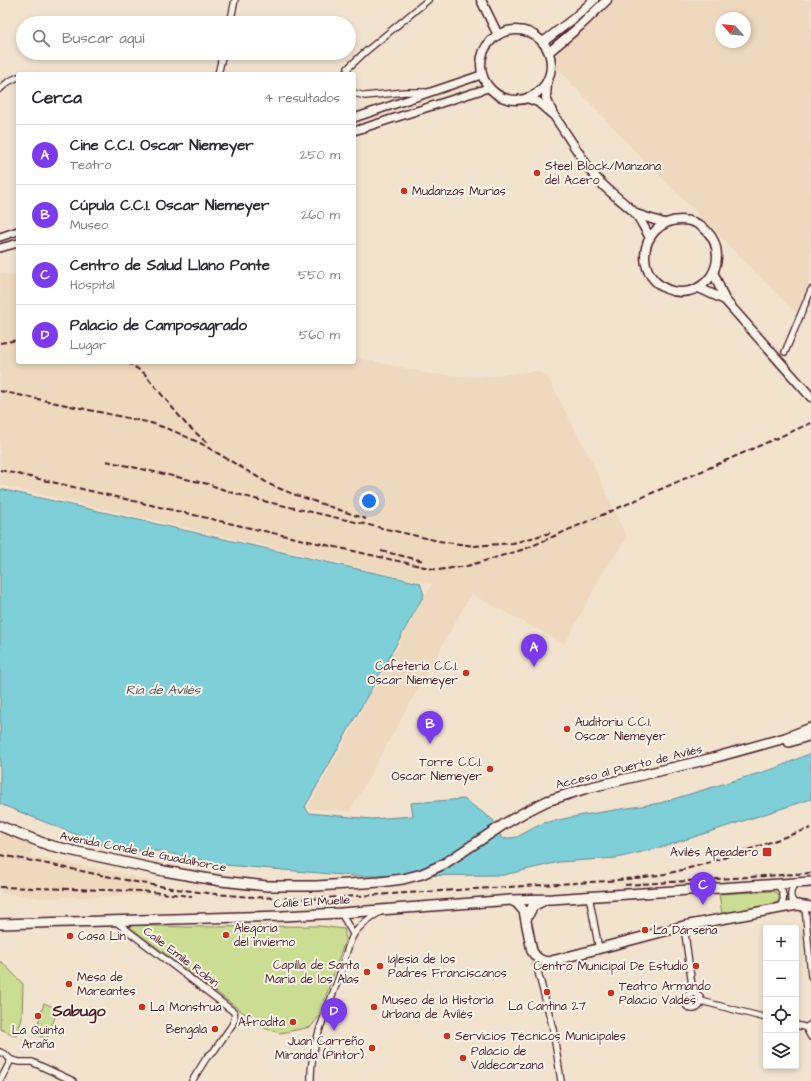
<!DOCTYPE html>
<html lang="es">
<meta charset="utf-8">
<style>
:root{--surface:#fff;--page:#f7f7f7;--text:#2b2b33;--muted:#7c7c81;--line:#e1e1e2;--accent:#7c3aed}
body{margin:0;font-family:"Architects Daughter",sans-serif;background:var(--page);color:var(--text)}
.controls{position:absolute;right:12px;bottom:12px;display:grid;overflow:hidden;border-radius:4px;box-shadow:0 2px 6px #0003}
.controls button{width:36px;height:36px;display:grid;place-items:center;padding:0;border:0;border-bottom:1px solid var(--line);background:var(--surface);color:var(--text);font:20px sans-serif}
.compass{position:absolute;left:715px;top:12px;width:36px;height:36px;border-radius:50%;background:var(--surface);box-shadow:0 2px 6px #0003;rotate:297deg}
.you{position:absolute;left:369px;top:501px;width:14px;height:14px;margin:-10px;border:3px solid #fff;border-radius:50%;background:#1a73e8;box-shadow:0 0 0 6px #1a73e833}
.badge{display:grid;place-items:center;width:26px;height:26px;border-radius:50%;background:var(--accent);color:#fff;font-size:13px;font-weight:700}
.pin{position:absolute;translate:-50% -33px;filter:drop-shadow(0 1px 2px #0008)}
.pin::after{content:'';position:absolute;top:21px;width:14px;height:12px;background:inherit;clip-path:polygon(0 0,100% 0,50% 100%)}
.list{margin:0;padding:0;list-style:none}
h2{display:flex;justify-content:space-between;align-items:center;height:52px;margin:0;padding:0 16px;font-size:17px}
h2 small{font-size:13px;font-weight:400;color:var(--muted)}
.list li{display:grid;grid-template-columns:26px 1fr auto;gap:12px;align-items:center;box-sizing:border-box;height:60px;padding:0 16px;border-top:1px solid var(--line)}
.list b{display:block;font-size:15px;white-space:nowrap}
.list p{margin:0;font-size:13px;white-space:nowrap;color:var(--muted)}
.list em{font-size:13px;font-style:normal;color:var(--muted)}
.icon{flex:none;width:22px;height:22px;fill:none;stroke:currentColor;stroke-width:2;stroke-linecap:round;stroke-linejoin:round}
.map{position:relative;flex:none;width:811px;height:1081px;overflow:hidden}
.search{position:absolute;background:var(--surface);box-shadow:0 2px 6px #0003;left:16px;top:16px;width:340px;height:44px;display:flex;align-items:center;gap:10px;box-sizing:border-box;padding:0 14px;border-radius:22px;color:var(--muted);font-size:15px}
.panel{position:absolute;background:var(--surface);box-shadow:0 2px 6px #0003;left:16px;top:72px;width:340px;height:292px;border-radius:4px}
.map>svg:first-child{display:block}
.built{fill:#eed8be;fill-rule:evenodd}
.green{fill:#cadd92;stroke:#8a7e5e}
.water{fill:#7ecfd8;stroke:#698993}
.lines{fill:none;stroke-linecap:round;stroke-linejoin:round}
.minor-casing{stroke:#4a1f2b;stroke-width:8}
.tertiary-casing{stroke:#4a1f2b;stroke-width:10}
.secondary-casing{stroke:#4a1f2b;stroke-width:11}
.primary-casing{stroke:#4a1f2b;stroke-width:12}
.trunk-casing{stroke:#4a1f2b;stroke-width:12}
.minor{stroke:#f7f3e8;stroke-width:5.5}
.tertiary{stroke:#f7f3e8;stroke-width:7}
.secondary{stroke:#f7f3e8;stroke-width:8}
.primary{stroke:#f7f3e8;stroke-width:9}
.trunk{stroke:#f7f3e8;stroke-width:9}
.rail{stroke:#4a1f2b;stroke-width:2;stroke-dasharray:6 3;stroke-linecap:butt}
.poi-dot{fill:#c8321e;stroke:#f7f3e8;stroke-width:1.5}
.labels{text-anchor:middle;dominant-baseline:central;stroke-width:4;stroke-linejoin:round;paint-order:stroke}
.poi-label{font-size:12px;fill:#4a1f2b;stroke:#f7f3e8;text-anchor:start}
.street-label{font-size:12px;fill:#4a1f2b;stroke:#f7f3e8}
.water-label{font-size:13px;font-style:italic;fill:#5a545f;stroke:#f7f3e8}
.district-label{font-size:16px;font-weight:bold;fill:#4a1f2b;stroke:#f7f3e8}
</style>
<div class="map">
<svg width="811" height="1081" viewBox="0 0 811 1081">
<rect width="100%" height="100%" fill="#f2e3cf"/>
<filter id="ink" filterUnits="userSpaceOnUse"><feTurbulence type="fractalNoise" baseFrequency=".025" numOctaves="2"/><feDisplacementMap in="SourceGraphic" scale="8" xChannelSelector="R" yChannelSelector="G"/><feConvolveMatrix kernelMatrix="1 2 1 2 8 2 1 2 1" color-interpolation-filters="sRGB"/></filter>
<g filter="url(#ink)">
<g class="built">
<path d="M613,0H811V278L796,313L640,156L558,69V52ZM721,18H745V42H721Z"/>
<path d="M0,273L18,277V362H354V357L431,374L478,377L536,371L547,376L593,464L627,538L601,576L565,644L471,594L350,811L307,809L432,584L0,485Z"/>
<path d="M0,822L37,837L30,856L111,871L151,881L149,895L39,898L0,893Z"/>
</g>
<g class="green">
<path d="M772,891C779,893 782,898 776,903L722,914L719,894Z"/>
<path d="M127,925L188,927L320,926L344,929L346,938L319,1016L311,1027L291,1031L280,1033L264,1028Z"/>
<path d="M0,962H2L23,984L22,1018L17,1036L0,1029Z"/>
<path d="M44,1003L58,1009L47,1039L35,1034Z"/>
</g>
<path class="water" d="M0,489L420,583L424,595L305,807L309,813L372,819L413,816L411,803L464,799L493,820L502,839L517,837L543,823L583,815L660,803L776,768L811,753V799L666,846L617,858L559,862L504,875L354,876L225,865L158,851H117L0,804Z"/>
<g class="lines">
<g class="minor-casing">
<g id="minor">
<path d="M230,23L235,0"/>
<path d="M218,74L223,53"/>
<path d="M347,74L348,68L364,53L428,0"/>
<path d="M0,89L8,82L18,77"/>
<path d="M354,93L365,96L405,92H425"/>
<path d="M785,352L811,290"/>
<path d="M795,883C790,891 788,899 797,905"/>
<path d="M777,884C784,893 786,899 779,908"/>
<path d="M589,896L599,949"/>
<path d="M805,906L811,976"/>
<path d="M341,913L353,934"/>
<path d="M115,921L234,1012L235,1018L232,1025L214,1051L207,1057L192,1081"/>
<path d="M684,926L693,993"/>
<path d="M538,959L536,964L553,1029L561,1081"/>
<circle cx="693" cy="1001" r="8"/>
<path d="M701,1001L766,1018"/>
<path d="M811,1024L808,1026L807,1030L811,1037"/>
<path d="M796,1025L808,1028"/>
<path d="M0,1052L6,1055L11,1060L19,1062H32L73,1081"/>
<path d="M0,1081L11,1060"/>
<path d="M311,1081C310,1044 327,1011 339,977C343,967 348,942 354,934C361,924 369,918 380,912"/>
</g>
</g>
<g class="tertiary-casing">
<g id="tertiary">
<path d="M354,118L481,75"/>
<path d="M354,131L488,88"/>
<path d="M0,237L18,231"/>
<path d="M0,248L18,243"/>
</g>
</g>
<g class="secondary-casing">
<g id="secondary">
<path d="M481,0L498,35"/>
<circle cx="516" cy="65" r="35"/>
<path d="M543,42L573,19L594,0"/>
<path d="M549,52L580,26L607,0"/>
<path d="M547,83L546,98L553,114L590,170C603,189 620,198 635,213C641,220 645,230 650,237"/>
<path d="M527,98L538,102L552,114"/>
<path d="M636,214L664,223"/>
<circle cx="681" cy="256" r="36"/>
<path d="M714,274L725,300L811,397"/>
<path d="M699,288L725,300"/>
</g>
</g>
<g class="primary-casing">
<g id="primary">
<path d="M511,900L517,903L524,911L532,951C536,958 540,961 548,962L684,926L786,907L797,905L811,907"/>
<path d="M526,919L533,906L543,901"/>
<path d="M0,924L283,916L341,913L511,900L552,899L811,882"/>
</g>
</g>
<g class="trunk-casing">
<g id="trunk">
<path d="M789,742L811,735"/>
<path d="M0,826L48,845L78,852L164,871L221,881L267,886H316L380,882L403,879L422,874L444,864L506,823L525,812L547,801L587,788L713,758L785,738L811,728"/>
</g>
</g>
<use href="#minor" class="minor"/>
<use href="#tertiary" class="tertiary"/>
<use href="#secondary" class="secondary"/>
<use href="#primary" class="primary"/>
<use href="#trunk" class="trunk"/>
<g class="rail">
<path d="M0,343L18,340"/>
<path d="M127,362L144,373L185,423L207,443"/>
<path d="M0,391L151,423L174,431L202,444L271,485L293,494L366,519"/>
<path d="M106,461L208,484L233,493L259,500L439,541L474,546L513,543L550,533"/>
<path d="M0,470L237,525L438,570L467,566L525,549L811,423"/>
<path d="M381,551L424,561"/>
<path d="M0,855C69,867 137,885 207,893C240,897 274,898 307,899L608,881C627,879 646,877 665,874C715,863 763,844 811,828"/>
<path d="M625,885L811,873"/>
<path d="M0,887L140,891L192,896"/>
</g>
</g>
</g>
<g class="poi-dot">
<circle cx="537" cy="173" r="4"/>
<circle cx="404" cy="191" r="4"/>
<circle cx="466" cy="673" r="4"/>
<circle cx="567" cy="729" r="4"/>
<circle cx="490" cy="769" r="4"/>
<rect x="762" y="847" width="10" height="10" rx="2"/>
<circle cx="645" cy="930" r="4"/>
<circle cx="226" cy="935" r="4"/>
<circle cx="70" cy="936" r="4"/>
<circle cx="380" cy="966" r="4"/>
<circle cx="696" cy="966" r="4"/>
<circle cx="367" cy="972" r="4"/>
<circle cx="69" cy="984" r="4"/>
<circle cx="547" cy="992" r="4"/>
<circle cx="611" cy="993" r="4"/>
<circle cx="142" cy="1007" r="4"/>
<circle cx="374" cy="1007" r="4"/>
<circle cx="38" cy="1016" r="4"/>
<circle cx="293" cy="1022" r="4"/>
<circle cx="215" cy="1029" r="4"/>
<circle cx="447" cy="1036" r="4"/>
<circle cx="372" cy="1048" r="4"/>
<circle cx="463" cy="1058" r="4"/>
</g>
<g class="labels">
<g class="poi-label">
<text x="545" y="166">Steel Block/Manzana<tspan x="545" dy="14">del Acero</tspan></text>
<text x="412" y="191">Mudanzas Murias</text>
<text x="458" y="666" text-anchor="end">Cafetería C.C.I.<tspan x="458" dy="14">Oscar Niemeyer</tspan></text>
<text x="575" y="722">Auditoriu C.C.I.<tspan x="575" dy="14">Oscar Niemeyer</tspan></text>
<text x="482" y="762" text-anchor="end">Torre C.C.I.<tspan x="482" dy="14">Oscar Niemeyer</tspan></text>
<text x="758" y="852" text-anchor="end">Avilés Apeadero</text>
<text x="234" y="928">Alegoría<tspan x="234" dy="14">del invierno</tspan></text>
<text x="653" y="930">La Dársena</text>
<text x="78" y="936">Casa Lin</text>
<text x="388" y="959">Iglesia de los<tspan x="388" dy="14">Padres Franciscanos</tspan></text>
<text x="359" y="965" text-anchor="end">Capilla de Santa<tspan x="359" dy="14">María de los Alas</tspan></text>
<text x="688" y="966" text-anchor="end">Centro Municipal De Estudio</text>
<text x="77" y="977">Mesa de<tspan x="77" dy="14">Mareantes</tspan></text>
<text x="619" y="986">Teatro Armando<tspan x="619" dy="14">Palacio Valdés</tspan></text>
<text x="382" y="1000">Museo de la Historia<tspan x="382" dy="14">Urbana de Avilés</tspan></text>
<text x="547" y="1006" text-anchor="middle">La Cantina 27</text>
<text x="150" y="1007">La Monstrua</text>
<text x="285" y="1022" text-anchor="end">Afrodita</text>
<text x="207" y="1029" text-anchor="end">Bengala</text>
<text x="38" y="1030" text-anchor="middle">La Quinta<tspan x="38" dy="14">Araña</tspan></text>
<text x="455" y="1036">Servicios Técnicos Municipales</text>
<text x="364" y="1041" text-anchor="end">Juan Carreño<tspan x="364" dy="14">Miranda (Pintor)</tspan></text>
<text x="471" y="1051">Palacio de<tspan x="471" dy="14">Valdecarzana</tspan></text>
</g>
<g class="street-label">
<text transform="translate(629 767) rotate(-14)">Acceso al Puerto de Avilés</text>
<text transform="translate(143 852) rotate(11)">Avenida Conde de Guadalhorce</text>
<text transform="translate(312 902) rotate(-3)">Calle El Muelle</text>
<text transform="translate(181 957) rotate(37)">Calle Emile Robin</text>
</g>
<g class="water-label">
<text x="163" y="690">Ría de Avilés</text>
</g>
<g class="district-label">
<text x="79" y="1011">Sabugo</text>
</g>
</g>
</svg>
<div class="controls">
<button>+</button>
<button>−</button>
<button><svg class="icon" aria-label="locate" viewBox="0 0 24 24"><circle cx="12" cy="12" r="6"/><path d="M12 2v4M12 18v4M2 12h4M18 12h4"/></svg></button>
<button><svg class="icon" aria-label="layers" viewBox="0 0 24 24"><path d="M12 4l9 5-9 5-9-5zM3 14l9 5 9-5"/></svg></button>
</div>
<svg class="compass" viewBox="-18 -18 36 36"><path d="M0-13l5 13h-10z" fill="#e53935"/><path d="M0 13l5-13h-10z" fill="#7c7c81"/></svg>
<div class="you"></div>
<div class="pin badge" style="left:534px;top:667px">A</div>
<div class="pin badge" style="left:430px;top:744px">B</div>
<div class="pin badge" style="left:703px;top:905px">C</div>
<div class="pin badge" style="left:334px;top:1031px">D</div>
<div class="search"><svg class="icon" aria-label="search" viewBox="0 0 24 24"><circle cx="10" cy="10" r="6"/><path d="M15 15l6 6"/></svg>Buscar aquí</div>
<section class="panel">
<h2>Cerca<small>4 resultados</small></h2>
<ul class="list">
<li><span class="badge">A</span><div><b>Cine C.C.I. Oscar Niemeyer</b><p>Teatro</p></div><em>250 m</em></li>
<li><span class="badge">B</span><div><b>Cúpula C.C.I. Oscar Niemeyer</b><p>Museo</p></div><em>260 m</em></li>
<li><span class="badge">C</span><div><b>Centro de Salud Llano Ponte</b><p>Hospital</p></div><em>550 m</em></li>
<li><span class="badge">D</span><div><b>Palacio de Camposagrado</b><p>Lugar</p></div><em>560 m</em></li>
</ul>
</section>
</div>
